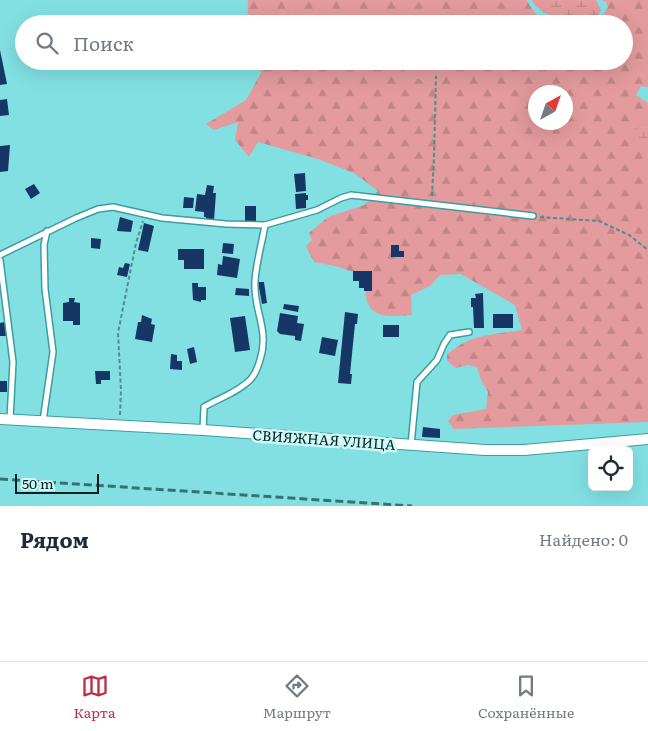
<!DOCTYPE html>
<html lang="ru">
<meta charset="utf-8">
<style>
:root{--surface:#fff;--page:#f6f6f7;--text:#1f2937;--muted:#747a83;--line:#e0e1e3;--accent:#bd2c43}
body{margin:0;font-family:Literata,serif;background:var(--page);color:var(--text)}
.controls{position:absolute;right:15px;bottom:15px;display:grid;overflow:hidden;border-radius:8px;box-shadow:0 5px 20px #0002}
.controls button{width:45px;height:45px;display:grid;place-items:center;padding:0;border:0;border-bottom:1px solid var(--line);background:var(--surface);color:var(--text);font:25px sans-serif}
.compass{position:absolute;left:528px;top:85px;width:45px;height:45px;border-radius:50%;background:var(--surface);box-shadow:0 5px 20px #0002;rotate:40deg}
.scale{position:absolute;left:15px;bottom:12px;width:84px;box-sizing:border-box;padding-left:5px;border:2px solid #011f20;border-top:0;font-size:14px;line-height:18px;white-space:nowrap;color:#011f20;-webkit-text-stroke:4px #cdf9f9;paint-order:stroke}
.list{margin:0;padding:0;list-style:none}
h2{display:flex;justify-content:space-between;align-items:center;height:65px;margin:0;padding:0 20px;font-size:21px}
h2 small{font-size:16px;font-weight:400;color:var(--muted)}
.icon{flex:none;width:28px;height:28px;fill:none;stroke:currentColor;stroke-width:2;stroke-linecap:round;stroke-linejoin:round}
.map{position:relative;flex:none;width:648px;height:506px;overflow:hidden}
.search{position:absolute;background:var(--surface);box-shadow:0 5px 20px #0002;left:15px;right:15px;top:15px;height:55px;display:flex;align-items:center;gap:12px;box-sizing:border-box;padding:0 18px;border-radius:28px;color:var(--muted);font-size:19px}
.sheet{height:155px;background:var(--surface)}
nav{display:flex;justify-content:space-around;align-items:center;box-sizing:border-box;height:70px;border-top:1px solid var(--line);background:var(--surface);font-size:14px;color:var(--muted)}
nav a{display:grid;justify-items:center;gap:2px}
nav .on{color:var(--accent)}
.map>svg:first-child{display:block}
.green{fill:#e39b9d}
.forest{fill:url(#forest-firs);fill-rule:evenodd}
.wetland{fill:url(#wetland-marsh)}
.building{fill:#163766}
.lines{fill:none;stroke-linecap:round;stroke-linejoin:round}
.service-casing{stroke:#3b9da0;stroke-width:8}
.minor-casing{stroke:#3b9da0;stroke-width:12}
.path{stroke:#4c8f91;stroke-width:2;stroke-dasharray:4 2.5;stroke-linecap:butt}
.service{stroke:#fff;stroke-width:5}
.minor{stroke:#fff;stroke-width:10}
.rail{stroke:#387173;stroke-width:3;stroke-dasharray:8 4;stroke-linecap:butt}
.labels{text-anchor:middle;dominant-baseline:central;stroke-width:5;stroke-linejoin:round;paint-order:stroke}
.street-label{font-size:14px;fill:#011f20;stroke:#cdf9f9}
</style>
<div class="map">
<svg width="648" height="506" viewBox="0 0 648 506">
<defs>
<pattern id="forest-firs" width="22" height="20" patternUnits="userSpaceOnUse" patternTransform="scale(1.25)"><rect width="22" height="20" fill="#e39b9d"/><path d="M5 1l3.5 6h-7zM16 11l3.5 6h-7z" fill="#c18587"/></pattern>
<pattern id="wetland-marsh" width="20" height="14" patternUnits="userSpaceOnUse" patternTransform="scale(1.25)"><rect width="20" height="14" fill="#e39b9d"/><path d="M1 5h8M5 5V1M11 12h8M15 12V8" fill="none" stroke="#c18587"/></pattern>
</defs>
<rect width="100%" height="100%" fill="#82e0e3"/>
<path class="green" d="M395,61C414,61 435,57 445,77L439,84C422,84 409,73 396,65Z"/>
<g class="forest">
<path d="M248,0H527C534,17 546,21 564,24H247Z"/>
<path d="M601,0H648V87L641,86L636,95L648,103V127L635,128L642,147L648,148V422L454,429L448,421L453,415L486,409L488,392L481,380L477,367L467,365L456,368L447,361V355C469,334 493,335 522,330L515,305L461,274L440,275L430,286L411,295L412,315C395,316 369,321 366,296C365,290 367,282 367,276L335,266L314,262L306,246L312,240L309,233L328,217L364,205L378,191L354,173L318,159L258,142L249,157L235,140L238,122L214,130L206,124L246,100L261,73L256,61H395L396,65C409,73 422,84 439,84L445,77C441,69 435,64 427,61H624V24H595L600,20L608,7L606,2ZM536,92H566V122H536Z"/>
</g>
<g class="wetland">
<path d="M531,0H596L601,10L597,18L592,22C570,23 544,19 531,0Z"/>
<path d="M648,127V148L642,147L631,141L635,128Z"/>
</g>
<g class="building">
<path d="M0,50L7,84L0,85Z"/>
<path d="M7,99L9,115L0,116V100Z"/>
<path d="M10,145L8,171L0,172V146Z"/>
<path d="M305,173L306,191L296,192L294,174Z"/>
<path d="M34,184L40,193L31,199L25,189Z"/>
<path d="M207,185L214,186L213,193H216L214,220L206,219V217H204V212L195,211L197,194L205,195Z"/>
<path d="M306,193V195H308V200H306V208L296,209L295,194Z"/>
<path d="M184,197L194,198L193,208H183Z"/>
<rect x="245" y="206" width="11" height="15"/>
<path d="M120,217L133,221L131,232L117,231Z"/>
<path d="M144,223L154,226L148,252L138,250Z"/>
<path d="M91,238L101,239L100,249L91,248Z"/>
<path d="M223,243L234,244L233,254L222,253Z"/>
<path d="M391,245H399V251H404V257H391Z"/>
<path d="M178,249H204V269H184V260H178Z"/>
<path d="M223,256L240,259L237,278L217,275L218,264L222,265Z"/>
<path d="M125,263L130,264L127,277L117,275L119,267L123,268Z"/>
<path d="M353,271H372V291H364V288H359V281H353Z"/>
<path d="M258,282H264L267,303L262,304Z"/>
<path d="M192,283H198V287H206V300H201V302L193,300Z"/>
<path d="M236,288L249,289V296L235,295Z"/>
<path d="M483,293L484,328H474L473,307H471V298H476L475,294Z"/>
<path d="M69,298H75L74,302L80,303V325H73V321H63V303L69,302Z"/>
<path d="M284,304L299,306L298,312L283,309Z"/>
<path d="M345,312L358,314L357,324H355L350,374H352L351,384L338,383Z"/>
<path d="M280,313L298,316L297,323L304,324L301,341L295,340V336L280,334L277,331Z"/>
<rect x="493" y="314" width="20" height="14"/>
<path d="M142,315L152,319L151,324L155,325L152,342L135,339L138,322H141Z"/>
<path d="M245,316L250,350L235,352L230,318Z"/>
<path d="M5,322L7,336H0V323Z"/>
<rect x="383" y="325" width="16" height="12"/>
<path d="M322,337L338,340L335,356L319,353Z"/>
<path d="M194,347L197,362L190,364L187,349Z"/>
<path d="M171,354L177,355V361H182V370L170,369Z"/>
<path d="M95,371H110V380H101V384H96Z"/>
<rect x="0" y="381" width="7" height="11"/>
<path d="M423,427L440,429V438L422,437Z"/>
</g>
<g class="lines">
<g class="service-casing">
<g id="service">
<path d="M0,255L76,218L98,209L113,207L162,218L226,224L265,225L317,210L341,198L351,195L533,216"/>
<path d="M0,260L13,362L10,419"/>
<path d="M43,421L53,352L45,289L44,245L47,231"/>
<path d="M203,430L204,407C219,398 237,393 250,380C255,375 258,367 260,360C270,329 253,311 255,281C256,263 262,243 265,225"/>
<path d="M411,445L417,382L437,360L444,344L450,335L469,332"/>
</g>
</g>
<g class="minor-casing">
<path id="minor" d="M0,419L203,430L485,450H524L648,439"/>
</g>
<g class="path">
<path d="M432,196L434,157L436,76"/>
<path d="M540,217L599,221L629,235L648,250"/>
<path d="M120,415L121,390L118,333L136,243L143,221"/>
</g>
<use href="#service" class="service"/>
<use href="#minor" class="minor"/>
<path class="rail" d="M0,479L412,506"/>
</g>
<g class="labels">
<g class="street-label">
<text transform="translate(324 439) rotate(4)">СВИЯЖНАЯ УЛИЦА</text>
</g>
</g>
</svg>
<div class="controls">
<button><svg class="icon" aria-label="locate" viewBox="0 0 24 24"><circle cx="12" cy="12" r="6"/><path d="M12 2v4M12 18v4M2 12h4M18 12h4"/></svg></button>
</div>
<svg class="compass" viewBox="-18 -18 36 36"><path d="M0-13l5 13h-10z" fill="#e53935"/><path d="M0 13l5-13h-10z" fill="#747a83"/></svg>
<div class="scale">50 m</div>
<div class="search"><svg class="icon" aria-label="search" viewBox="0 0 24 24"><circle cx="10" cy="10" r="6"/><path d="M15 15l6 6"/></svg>Поиск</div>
</div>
<section class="sheet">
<h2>Рядом<small>Найдено: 0</small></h2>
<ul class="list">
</ul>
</section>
<nav>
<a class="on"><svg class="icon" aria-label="map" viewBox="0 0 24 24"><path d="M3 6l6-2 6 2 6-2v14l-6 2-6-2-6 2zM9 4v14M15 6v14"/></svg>Карта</a>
<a><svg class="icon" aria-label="directions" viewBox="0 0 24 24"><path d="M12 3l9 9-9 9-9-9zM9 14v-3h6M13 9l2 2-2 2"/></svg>Маршрут</a>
<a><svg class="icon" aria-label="saved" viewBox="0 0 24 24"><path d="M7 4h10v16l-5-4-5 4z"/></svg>Сохранённые</a>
</nav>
